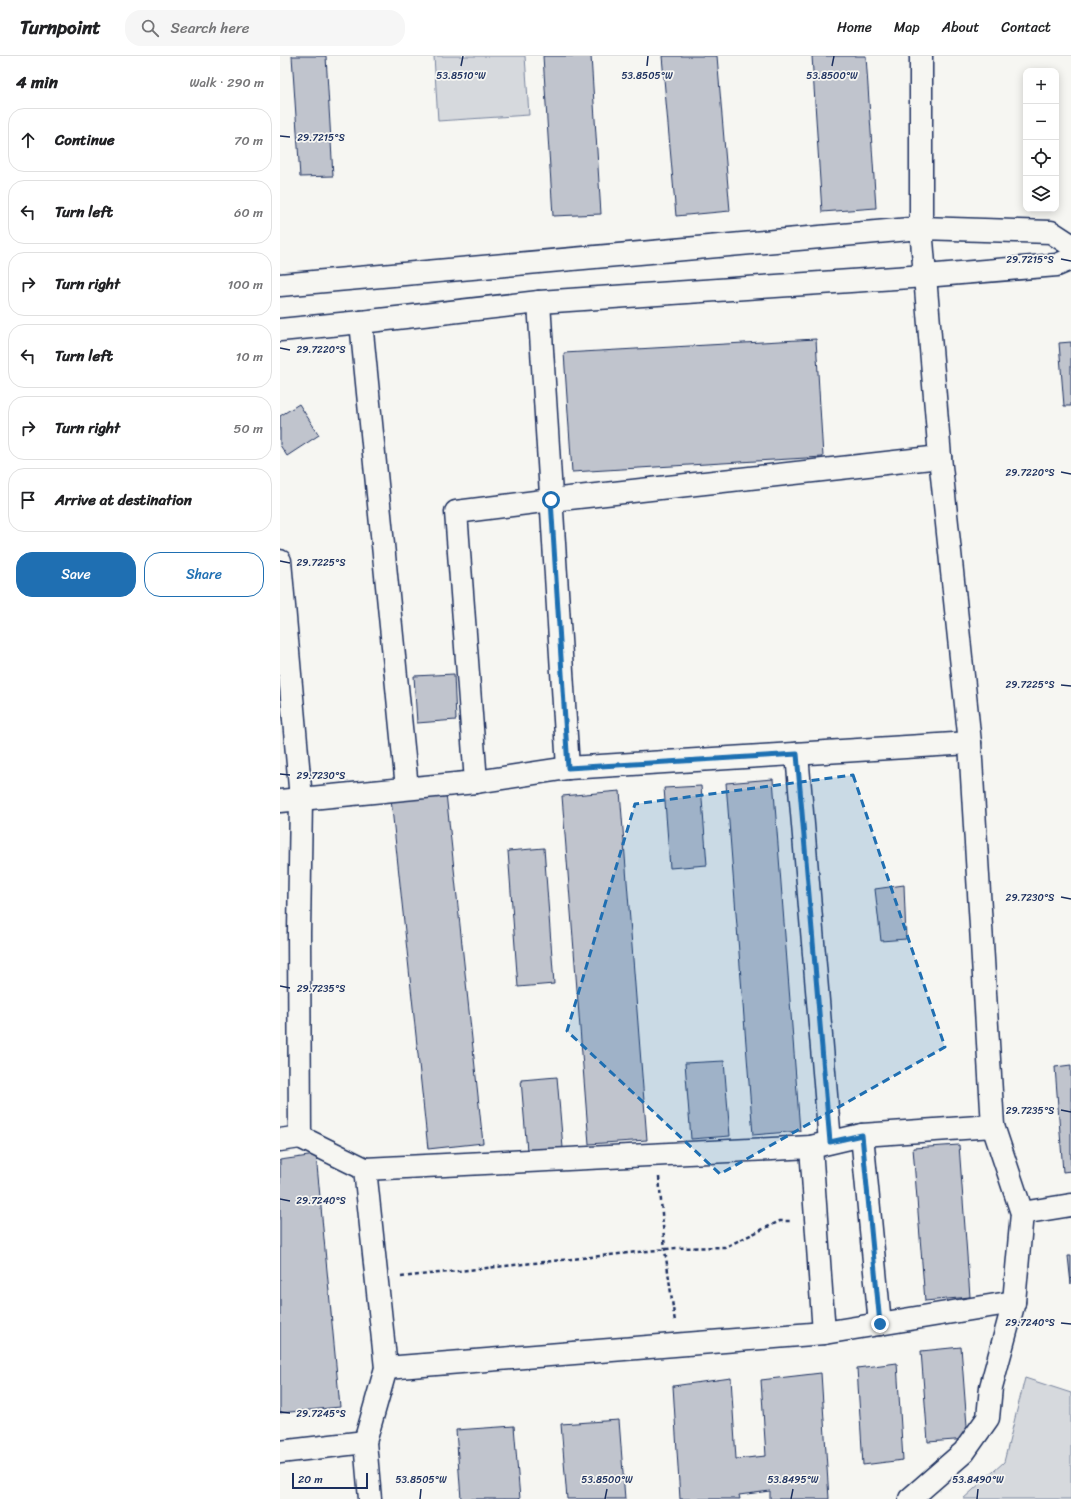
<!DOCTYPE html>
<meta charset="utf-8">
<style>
:root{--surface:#fff;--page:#f6f6f6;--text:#202124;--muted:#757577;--line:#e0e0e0;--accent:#1f6fb2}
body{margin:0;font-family:Sriracha,sans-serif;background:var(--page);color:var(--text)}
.controls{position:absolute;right:12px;top:12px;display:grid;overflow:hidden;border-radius:8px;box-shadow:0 2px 10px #0003}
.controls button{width:36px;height:36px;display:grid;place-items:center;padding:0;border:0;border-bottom:1px solid var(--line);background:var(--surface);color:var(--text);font:20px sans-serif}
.scale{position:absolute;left:12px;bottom:10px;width:76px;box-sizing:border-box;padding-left:4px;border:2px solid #1b2f5e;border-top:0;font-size:11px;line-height:14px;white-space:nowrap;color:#1b2f5e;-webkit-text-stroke:3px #f6f6f2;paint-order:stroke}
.stop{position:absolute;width:12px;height:12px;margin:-9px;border:3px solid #1f6fb2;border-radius:50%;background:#fff}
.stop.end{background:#1f6fb2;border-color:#fff;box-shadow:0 1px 4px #0008}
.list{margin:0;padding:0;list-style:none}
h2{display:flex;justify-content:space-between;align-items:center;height:52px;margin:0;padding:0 16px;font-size:17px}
h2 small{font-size:13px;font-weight:400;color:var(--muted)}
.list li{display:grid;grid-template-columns:26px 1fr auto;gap:12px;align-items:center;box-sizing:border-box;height:64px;margin:0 8px 8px;padding:0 8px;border:1px solid var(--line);border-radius:16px}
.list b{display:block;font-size:15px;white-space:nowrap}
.list em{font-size:13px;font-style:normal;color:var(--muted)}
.actions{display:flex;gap:8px;padding:12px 16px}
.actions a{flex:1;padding:9px 0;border:1px solid var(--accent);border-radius:16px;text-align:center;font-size:14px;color:var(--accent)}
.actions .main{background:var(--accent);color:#fff}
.icon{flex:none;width:22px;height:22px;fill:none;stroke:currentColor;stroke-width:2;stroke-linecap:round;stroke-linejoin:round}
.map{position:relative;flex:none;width:791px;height:1443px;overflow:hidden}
header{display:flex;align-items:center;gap:24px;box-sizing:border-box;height:56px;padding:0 20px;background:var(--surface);border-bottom:1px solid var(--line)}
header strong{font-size:19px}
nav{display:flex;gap:22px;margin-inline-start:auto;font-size:14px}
.search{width:280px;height:36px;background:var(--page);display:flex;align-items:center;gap:10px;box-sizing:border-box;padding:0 14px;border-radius:16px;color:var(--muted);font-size:15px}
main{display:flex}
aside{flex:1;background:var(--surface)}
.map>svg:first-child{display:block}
.green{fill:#d6d9dd;stroke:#78849e}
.building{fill:#c0c4cd;stroke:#1b2f5e}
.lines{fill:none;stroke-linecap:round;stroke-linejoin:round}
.minor-casing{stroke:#1b2f5e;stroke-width:25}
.path{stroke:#1b2f5e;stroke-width:2.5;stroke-dasharray:4 3;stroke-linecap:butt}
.minor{stroke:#f6f6f2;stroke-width:22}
.route{stroke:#1f6fb2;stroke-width:5}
.marked{fill:#1f6fb2;fill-opacity:0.2;stroke:#1f6fb2;stroke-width:3;stroke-dasharray:8 5;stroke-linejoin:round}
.ticks{fill:none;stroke:#1b2f5e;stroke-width:1.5}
.ticks-label{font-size:10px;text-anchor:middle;fill:#1b2f5e;stroke:#f6f6f2;stroke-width:3.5;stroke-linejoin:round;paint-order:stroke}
</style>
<header>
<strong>Turnpoint</strong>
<div class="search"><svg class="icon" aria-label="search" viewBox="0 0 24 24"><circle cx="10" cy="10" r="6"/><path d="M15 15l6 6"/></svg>Search here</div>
<nav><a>Home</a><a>Map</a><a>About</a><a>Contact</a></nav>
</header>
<main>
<aside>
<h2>4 min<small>Walk · 290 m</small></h2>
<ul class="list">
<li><svg class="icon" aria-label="ahead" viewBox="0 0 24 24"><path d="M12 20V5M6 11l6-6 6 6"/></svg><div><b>Continue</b></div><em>70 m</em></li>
<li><svg class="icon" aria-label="left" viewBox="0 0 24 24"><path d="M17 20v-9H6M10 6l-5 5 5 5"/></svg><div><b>Turn left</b></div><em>60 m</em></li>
<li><svg class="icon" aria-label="right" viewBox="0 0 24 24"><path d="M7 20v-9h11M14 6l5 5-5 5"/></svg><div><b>Turn right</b></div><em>100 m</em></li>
<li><svg class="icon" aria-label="left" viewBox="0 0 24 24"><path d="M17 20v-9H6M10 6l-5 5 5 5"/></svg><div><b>Turn left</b></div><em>10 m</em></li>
<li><svg class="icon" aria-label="right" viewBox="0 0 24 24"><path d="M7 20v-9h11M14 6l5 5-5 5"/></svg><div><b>Turn right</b></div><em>50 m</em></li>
<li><svg class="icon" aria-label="arrive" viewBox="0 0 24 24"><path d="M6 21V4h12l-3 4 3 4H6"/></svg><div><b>Arrive at destination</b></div></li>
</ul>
<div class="actions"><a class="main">Save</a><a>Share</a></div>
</aside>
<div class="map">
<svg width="791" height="1443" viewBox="0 0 791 1443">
<rect width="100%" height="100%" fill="#f6f6f2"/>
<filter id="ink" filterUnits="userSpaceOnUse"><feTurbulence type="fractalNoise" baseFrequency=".025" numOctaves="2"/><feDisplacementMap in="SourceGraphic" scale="8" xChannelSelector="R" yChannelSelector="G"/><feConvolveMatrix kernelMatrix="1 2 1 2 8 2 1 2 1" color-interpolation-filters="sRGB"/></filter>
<g filter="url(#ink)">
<g class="green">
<path d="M154,0H245L249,59L158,65Z"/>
<path d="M745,1322L791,1337V1443H683L724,1406Z"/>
</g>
<g class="building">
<path d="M12,0H46L53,120L20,121Z"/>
<path d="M263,0H311L321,158L273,160Z"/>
<path d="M382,0H437L450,155L396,160Z"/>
<path d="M532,0H586L596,152L542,156Z"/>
<path d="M536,283L543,401L292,416L284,297Z"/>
<path d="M791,286V350H784L779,287Z"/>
<path d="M19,348L39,379L7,400L0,389V360Z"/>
<path d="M174,618L176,664L137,667L134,620Z"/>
<path d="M493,723L520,1075L473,1079L446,727Z"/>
<path d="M421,730L427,809L390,812L384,732Z"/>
<path d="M340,735L367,1084L309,1088L282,740Z"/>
<path d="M166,737L203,1087L148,1093L111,743Z"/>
<path d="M264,792L274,928L238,931L228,795Z"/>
<path d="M624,829L626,883L601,885L595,833Z"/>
<path d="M444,1005L450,1080L411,1083L405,1007Z"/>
<path d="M791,1009V1115L783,1116L775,1011Z"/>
<path d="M277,1021L283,1092L247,1095L241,1024Z"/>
<path d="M679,1089L690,1241L645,1245L633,1092Z"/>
<path d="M36,1099L60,1351L0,1357V1104Z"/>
<path d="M788,1200H791V1228Z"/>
<path d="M681,1291L688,1383L648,1386L641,1295Z"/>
<path d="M617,1307L623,1404L583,1409L577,1312Z"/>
<path d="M541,1317L549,1443H490V1435L459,1439L460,1443H400L393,1330L451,1322L456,1403L486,1400L481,1324Z"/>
<path d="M339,1364L345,1443H287L281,1368Z"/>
<path d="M234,1370L240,1443H181L176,1374Z"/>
</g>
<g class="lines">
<g class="minor-casing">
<g id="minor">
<path d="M0,229L641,172V0"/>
<path d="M259,246L288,712"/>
<path d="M81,266L127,732"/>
<path d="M0,274L81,266L259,246L645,220L777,209L791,203"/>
<path d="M0,505L21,743L19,877L20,1081L85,1113L106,1312L85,1386L90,1443"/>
<path d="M517,698L550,1086"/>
<path d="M196,726L176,456L271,444L660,401"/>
<path d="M0,745L196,726L288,712L690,687"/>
<path d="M582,1079L600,1268"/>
<path d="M0,1084L20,1081"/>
<path d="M531,1091L544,1277"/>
<path d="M85,1113L531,1091L582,1079L713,1070"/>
<path d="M742,1157L791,1149"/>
<path d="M106,1312L544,1277L734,1246"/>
<path d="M0,1396L85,1386"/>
<path d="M630,1443L684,1396L708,1362L711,1331L734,1246L742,1157L713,1070L690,687L660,401L641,172L771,176L791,189"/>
</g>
</g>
<g class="path">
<path d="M379,1121L385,1194L395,1266"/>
<path d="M121,1221L396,1192L445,1191L500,1165H512"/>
</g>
<use href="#minor" class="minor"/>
</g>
</g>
<g class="lines" filter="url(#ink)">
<path class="route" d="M271,444L288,712L517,698L550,1086L582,1079L600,1268"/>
</g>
<path class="marked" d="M573,719L665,991L440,1118L287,975L355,748Z"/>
<path class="ticks" d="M181,10L183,0M367,10L368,0M552,10L554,0M0,80L10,81M781,203L791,205M0,292L10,294M781,416L791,418M0,505L10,507M781,629L791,630M0,718L10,719M781,841L791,843M0,930L10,932M781,1054L791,1056M0,1143L10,1145M781,1267L791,1268M0,1356L10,1357M140,1443L141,1433M325,1443L327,1433M511,1443L513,1433M697,1443L698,1433"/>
<g class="ticks-label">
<text x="181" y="23">53.8510°W</text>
<text x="367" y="23">53.8505°W</text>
<text x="552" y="23">53.8500°W</text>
<text x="41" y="85">29.7215°S</text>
<text x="750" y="207">29.7215°S</text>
<text x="41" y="297">29.7220°S</text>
<text x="750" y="420">29.7220°S</text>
<text x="41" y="510">29.7225°S</text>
<text x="750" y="632">29.7225°S</text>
<text x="41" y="723">29.7230°S</text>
<text x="750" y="845">29.7230°S</text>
<text x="41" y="936">29.7235°S</text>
<text x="750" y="1058">29.7235°S</text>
<text x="41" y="1148">29.7240°S</text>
<text x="750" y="1270">29.7240°S</text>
<text x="41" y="1361">29.7245°S</text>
<text x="141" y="1427">53.8505°W</text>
<text x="327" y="1427">53.8500°W</text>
<text x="513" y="1427">53.8495°W</text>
<text x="698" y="1427">53.8490°W</text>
</g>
</svg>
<div class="controls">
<button>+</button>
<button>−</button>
<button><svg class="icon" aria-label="locate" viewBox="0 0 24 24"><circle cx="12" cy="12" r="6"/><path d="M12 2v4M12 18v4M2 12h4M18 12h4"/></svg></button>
<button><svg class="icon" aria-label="layers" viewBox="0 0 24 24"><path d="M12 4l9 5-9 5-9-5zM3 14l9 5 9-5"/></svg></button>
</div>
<div class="scale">20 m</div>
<div class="stop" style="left:271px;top:444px"></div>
<div class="stop end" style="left:600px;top:1268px"></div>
</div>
</main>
